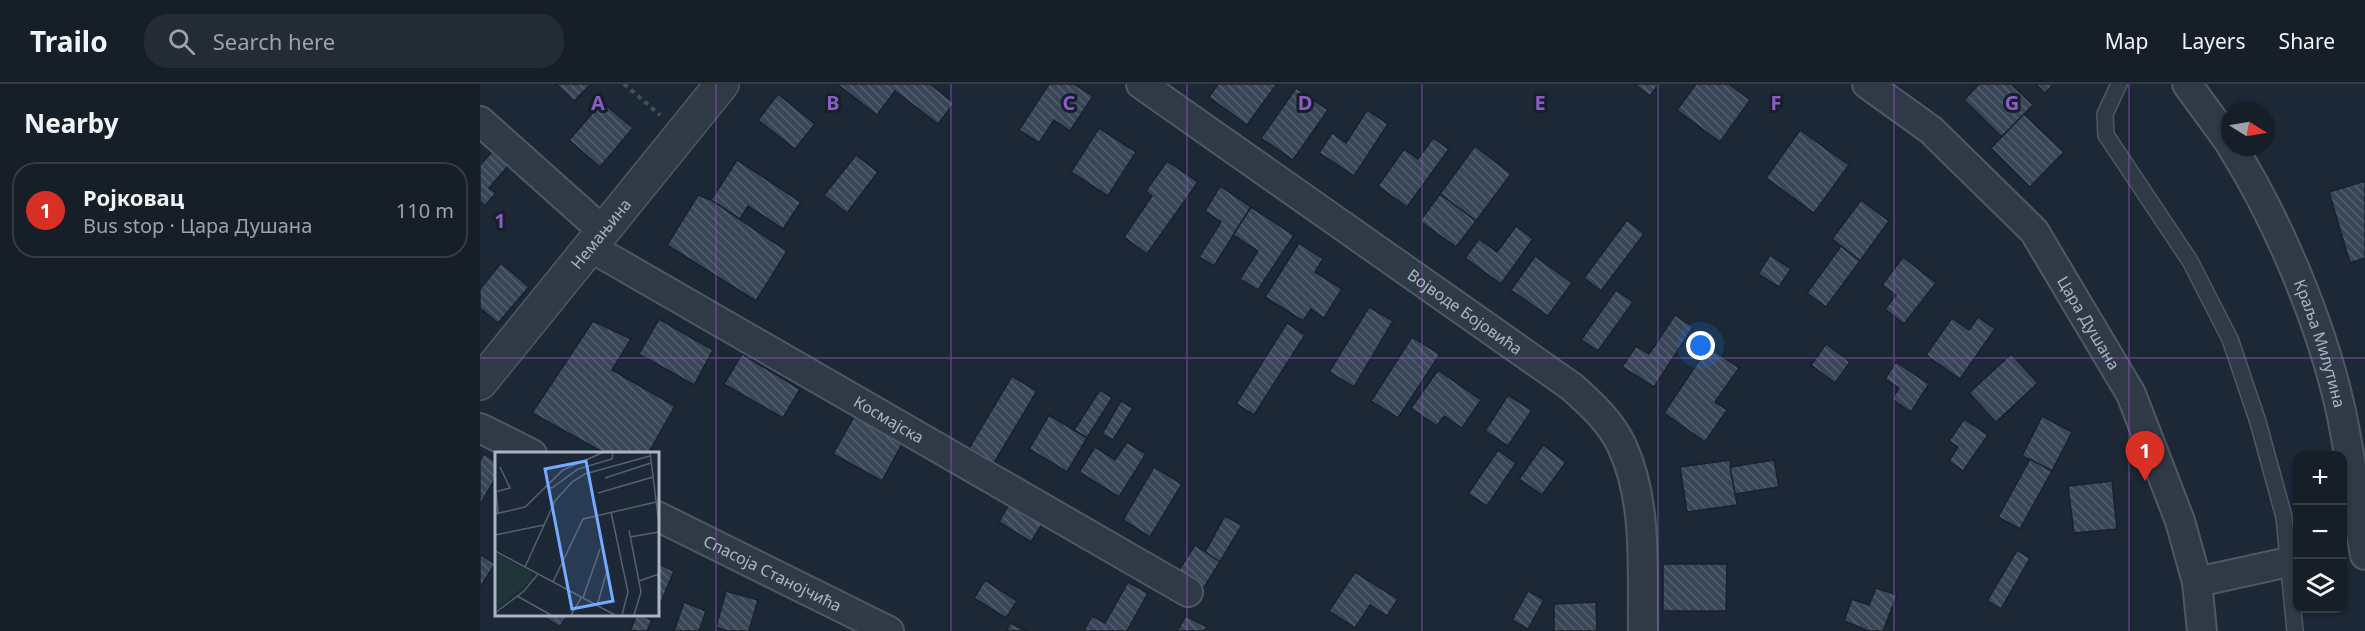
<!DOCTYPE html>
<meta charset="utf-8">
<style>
:root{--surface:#161e28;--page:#232b34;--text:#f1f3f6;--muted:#9ea2a8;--line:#353c45;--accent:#d93025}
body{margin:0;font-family:"Noto Sans",sans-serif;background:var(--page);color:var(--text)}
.controls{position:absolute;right:18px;bottom:18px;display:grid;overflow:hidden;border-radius:12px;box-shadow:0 2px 4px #0004}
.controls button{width:54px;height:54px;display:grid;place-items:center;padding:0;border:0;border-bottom:2px solid var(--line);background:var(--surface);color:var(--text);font:30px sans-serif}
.compass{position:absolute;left:1741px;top:18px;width:54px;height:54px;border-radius:50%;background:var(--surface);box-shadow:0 2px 4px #0004;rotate:101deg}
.you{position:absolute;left:1221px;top:262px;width:21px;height:21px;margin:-15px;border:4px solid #fff;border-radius:50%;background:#1a73e8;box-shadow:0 0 0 9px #1a73e833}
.badge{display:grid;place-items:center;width:39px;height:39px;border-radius:50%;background:var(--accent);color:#fff;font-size:20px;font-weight:700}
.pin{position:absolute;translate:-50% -50px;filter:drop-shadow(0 2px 3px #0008)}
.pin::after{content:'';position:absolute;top:32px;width:21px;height:18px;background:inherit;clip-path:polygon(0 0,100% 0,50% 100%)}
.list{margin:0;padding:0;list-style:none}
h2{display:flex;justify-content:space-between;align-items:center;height:78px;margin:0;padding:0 24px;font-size:26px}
h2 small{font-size:20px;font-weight:400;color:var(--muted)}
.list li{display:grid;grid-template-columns:39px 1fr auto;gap:18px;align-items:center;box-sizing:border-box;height:96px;margin:0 12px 12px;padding:0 12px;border:2px solid var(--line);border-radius:24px}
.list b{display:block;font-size:22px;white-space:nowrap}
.list p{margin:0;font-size:20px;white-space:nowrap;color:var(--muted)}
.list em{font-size:20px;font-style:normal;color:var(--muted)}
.icon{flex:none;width:33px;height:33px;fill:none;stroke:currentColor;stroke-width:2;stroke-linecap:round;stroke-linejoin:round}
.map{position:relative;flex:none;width:1885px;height:547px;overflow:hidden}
header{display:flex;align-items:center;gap:36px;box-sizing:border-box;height:84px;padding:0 30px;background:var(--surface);border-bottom:2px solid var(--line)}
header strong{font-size:28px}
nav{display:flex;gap:33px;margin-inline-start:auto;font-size:21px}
.search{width:420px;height:54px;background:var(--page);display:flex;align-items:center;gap:15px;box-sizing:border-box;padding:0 21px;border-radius:24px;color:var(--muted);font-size:22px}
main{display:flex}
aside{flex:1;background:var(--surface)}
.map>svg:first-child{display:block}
.building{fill:url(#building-back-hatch);stroke:#18212d;stroke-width:1.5}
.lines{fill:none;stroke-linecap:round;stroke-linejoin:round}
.service-casing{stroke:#4e5765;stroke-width:18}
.minor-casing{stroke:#4e5765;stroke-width:32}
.tertiary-casing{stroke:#4e5765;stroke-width:36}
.path{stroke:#3c5255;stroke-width:4;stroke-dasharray:4.5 4.5;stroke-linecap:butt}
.service{stroke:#303a47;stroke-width:15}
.minor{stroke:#303a47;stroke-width:28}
.tertiary{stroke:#303a47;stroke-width:33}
.grid{fill:none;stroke:#8b5cc1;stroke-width:1.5;stroke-opacity:0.55}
.labels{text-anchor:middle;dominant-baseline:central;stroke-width:6;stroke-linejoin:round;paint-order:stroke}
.street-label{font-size:16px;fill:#aab4c4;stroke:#161f2b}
.inset-road{fill:none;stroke:#55606f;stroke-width:1.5}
.view{fill:#74aaff;fill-opacity:0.15;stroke:#74aaff;stroke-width:3}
.inset-edge{fill:none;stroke:#aab4c4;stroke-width:3}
.grid-label{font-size:20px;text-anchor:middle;font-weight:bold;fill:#8b5cc1;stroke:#161f2b;stroke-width:6;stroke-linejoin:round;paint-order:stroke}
</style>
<header>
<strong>Trailo</strong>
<div class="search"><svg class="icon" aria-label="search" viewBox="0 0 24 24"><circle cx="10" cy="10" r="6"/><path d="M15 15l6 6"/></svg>Search here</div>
<nav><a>Map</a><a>Layers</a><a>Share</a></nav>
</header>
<main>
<aside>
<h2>Nearby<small></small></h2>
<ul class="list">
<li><span class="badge">1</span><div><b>Ројковац</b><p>Bus stop · Цара Душана</p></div><em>110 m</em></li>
</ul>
</aside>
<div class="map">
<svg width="1885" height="547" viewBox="0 0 1885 547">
<defs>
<pattern id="building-back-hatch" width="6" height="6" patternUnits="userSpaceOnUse" patternTransform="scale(1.5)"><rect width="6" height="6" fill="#384657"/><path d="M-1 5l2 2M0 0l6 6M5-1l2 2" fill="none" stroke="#525e6e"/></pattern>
</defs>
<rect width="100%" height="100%" fill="#1d2836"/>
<g class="building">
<path d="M76,0H111L94,17Z"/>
<path d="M357,0H450L474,19L458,40L415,7L397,31Z"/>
<path d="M569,0H594L613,12L590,47L574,36L559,59L539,46Z"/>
<path d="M738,0H797L767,41L729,13Z"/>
<path d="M1154,0H1179L1170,12Z"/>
<path d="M1216,0H1249L1270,16L1240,58L1197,26Z"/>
<path d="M1499,0H1531L1553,21L1522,53L1484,16Z"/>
<path d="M1556,0H1574L1565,9Z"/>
<path d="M816,4L848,26L813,76L781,54Z"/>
<path d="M298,10L335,40L315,65L278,36Z"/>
<path d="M122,18L153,44L120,83L89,56Z"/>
<path d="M887,26L908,40L874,92L839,69L852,49L866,59Z"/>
<path d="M1544,30L1584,68L1550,103L1511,64Z"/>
<path d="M619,44L656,68L628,112L591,88Z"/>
<path d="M1320,46L1369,81L1334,129L1286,94Z"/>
<path d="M953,54L969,65L927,123L898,102L924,65L938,75Z"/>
<path d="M995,62L1031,90L996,137L960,110Z"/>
<path d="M13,67L29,81L9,104L16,109L5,122L0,117V81Z"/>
<path d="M376,71L398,88L367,129L344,111Z"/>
<path d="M257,76L321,118L303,145L268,122L260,135L231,116Z"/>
<path d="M687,77L718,98L667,170L644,153L672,112L666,107Z"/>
<path d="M1885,97V174L1870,179L1849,108Z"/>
<path d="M740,102L771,123L734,182L719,173L741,138L725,127Z"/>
<path d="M960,110L996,137L976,163L940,137Z"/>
<path d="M218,111L231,116L307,167L276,217L187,161Z"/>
<path d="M1381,116L1409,137L1380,177L1352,155Z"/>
<path d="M771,123L814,151L778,206L760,195L778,167L753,151Z"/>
<path d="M1147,136L1164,150L1121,207L1104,194Z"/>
<path d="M1036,142L1053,155L1021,200L985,174L999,155L1017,168Z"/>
<path d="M819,159L843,175L835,188L862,205L844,234L831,225L823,237L785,213Z"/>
<path d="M1361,162L1380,177L1346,223L1327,209Z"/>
<path d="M1290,171L1311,185L1299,203L1278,190Z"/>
<path d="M1055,172L1092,199L1068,232L1031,206Z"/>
<path d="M1423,173L1456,199L1424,240L1405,225L1416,211L1402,201Z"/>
<path d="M21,179L49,203L18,239L0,224V205Z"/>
<path d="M1136,206L1153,218L1118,267L1101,256Z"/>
<path d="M889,223L913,237L874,303L849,288Z"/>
<path d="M1195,231L1213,243L1174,303L1142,283L1156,262L1169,270Z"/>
<path d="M1498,233L1515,245L1480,295L1446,271L1472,234L1489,246Z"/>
<path d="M179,235L233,266L214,301L159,270Z"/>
<path d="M113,237L151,255L132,286L195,322L168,370H126L52,329Z"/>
<path d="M807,239L825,251L774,331L756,320Z"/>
<path d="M932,253L960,270L918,334L891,317Z"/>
<path d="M1346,260L1370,278L1355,299L1331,281Z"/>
<path d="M1228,263L1259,284L1235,318L1247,326L1225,358L1184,329Z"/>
<path d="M262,270L320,305L303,334L244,300Z"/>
<path d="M1531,270L1558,299L1516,338L1489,309Z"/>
<path d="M1416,278L1449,300L1431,328L1412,315L1419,304L1405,295Z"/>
<path d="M958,286L1001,316L982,344L964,332L957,342L931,324Z"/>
<path d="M532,292L557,307L514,379L489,364Z"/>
<path d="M620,306L632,314L607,354L594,346Z"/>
<path d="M1028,311L1052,326L1028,362L1005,347Z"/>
<path d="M641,317L653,324L633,356L622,350Z"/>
<path d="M375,331L423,358L402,397L353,370Z"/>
<path d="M569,331L607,354L587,388L549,365Z"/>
<path d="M1562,332L1592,348L1572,387L1542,372Z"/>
<path d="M1484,335L1508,351L1483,387L1469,377L1478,363L1469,357Z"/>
<path d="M647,358L666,370L639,413L599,388L615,363L635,376Z"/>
<path d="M1063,361L1086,378L1062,411L1039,395Z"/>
<path d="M1018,366L1036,379L1007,422L988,410Z"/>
<path d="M4,370L16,378V393L0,421V377Z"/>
<path d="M1550,375L1572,387L1540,445L1518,433Z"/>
<path d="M1250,376L1257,421L1207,428L1200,383Z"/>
<path d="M1294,376L1299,403L1255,410L1250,383Z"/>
<path d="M674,383L702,400L670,453L643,436Z"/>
<path d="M1632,397L1637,445L1594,449L1588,402Z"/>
<path d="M529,420L562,440L551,458L519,438Z"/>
<path d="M745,432L762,441L740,478L725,468Z"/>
<path d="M715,461L740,478L723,505L697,489Z"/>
<path d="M1537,466L1550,474L1521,525L1507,517Z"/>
<path d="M0,470L15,480L0,504Z"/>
<path d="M177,479L194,487L177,528Z"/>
<path d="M1183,480H1247L1246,527H1183Z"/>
<path d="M875,488L918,515L907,532L890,521L875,544L849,527Z"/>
<path d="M505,496L537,517L526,534L494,514Z"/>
<path d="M648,498L668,509L647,547H604L612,532L625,539Z"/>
<path d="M1396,504L1417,511L1403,547H1389L1364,537L1372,515L1389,521Z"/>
<path d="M246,507L278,516L269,547H246L236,543Z"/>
<path d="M1048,507L1064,516L1048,545L1032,536Z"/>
<path d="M204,518L226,527L219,547H194Z"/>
<path d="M1116,518L1117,547H1074V520Z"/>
<path d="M59,530H88L80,543Z"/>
<path d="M157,530L172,536L167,547H150Z"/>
<path d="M706,532L727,543L724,547H697Z"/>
<path d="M530,539L546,547H527Z"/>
</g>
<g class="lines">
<g class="service-casing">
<path id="service" d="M1639,0L1625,30L1626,51L1710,177L1750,255L1778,338L1804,433L1815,547"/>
</g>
<g class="minor-casing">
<g id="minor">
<path id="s1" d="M661,0L1092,303C1111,320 1131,338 1142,362C1168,418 1162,487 1163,547"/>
<path id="s2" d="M1387,0L1451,46L1554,147L1651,310L1700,437L1717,498L1722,547"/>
<path d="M1707,0L1750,59"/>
<path d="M0,37L123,147"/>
<path id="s3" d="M1752,63C1798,136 1841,239 1860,323C1871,372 1876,421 1885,471"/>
<path id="s4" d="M110,163L708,508"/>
<path d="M0,344L52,370"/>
<path id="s5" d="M177,432L409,547"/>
<path d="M1717,498L1818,476"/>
</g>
</g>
<g class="tertiary-casing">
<g id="tertiary">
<path id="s6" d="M0,299L242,0"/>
</g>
</g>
<path class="path" d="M144,0L180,31"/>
<use href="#service" class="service"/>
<use href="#minor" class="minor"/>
<use href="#tertiary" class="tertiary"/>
</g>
<path class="grid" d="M236,0V547M471,0V547M707,0V547M942,0V547M1178,0V547M1414,0V547M1649,0V547M0,274H1885"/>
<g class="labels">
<g class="street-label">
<text stroke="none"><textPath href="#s6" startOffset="192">Немањина</textPath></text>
<text stroke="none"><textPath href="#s1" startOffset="396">Војводе Бојовића</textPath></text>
<text stroke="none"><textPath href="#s2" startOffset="330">Цара Душана</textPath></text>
<text stroke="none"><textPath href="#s3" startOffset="216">Краља Милутина</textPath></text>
<text stroke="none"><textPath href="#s4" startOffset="345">Космајска</textPath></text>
<text stroke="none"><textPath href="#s5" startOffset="129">Спасоја Станојчића</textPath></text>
</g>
</g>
<g transform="translate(15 368)">
<rect width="164" height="164" fill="#1d2836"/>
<path d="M0,101L36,120L38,127L0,159Z" fill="#1f3537"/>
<path class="inset-road" d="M155,0L164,72M110,26L156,11M50,34L57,36L83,17L117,7L118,0M0,40L15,36L5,15M1,40L3,61M103,41L158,25M116,60L133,140L127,163M0,62L30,55L68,18L109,0M134,78L146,140L139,163M0,83L49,73M135,85L164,80M0,99L120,163M30,115L60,49L77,30L90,22L155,4M144,129L164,122M58,130L88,67L161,50M22,144L56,163M88,146L105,97M102,154L113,115M0,161L29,139L43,122M76,163L86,146"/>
<path class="view" d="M91,9L118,149L77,157L50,17Z"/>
<rect width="164" height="164" class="inset-edge"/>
</g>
<g class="grid-label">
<text x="118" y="26">A</text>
<text x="353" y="26">B</text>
<text x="589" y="26">C</text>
<text x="825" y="26">D</text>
<text x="1060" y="26">E</text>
<text x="1296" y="26">F</text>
<text x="1532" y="26">G</text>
<text x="20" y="144">1</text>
</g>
</svg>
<div class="controls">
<button>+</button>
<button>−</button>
<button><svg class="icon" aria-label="layers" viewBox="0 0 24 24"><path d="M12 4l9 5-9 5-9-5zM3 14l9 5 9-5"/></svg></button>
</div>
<svg class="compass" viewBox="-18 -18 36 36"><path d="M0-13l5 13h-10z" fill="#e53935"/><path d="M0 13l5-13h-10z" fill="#9ea2a8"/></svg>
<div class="you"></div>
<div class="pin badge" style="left:1665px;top:397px">1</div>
</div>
</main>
